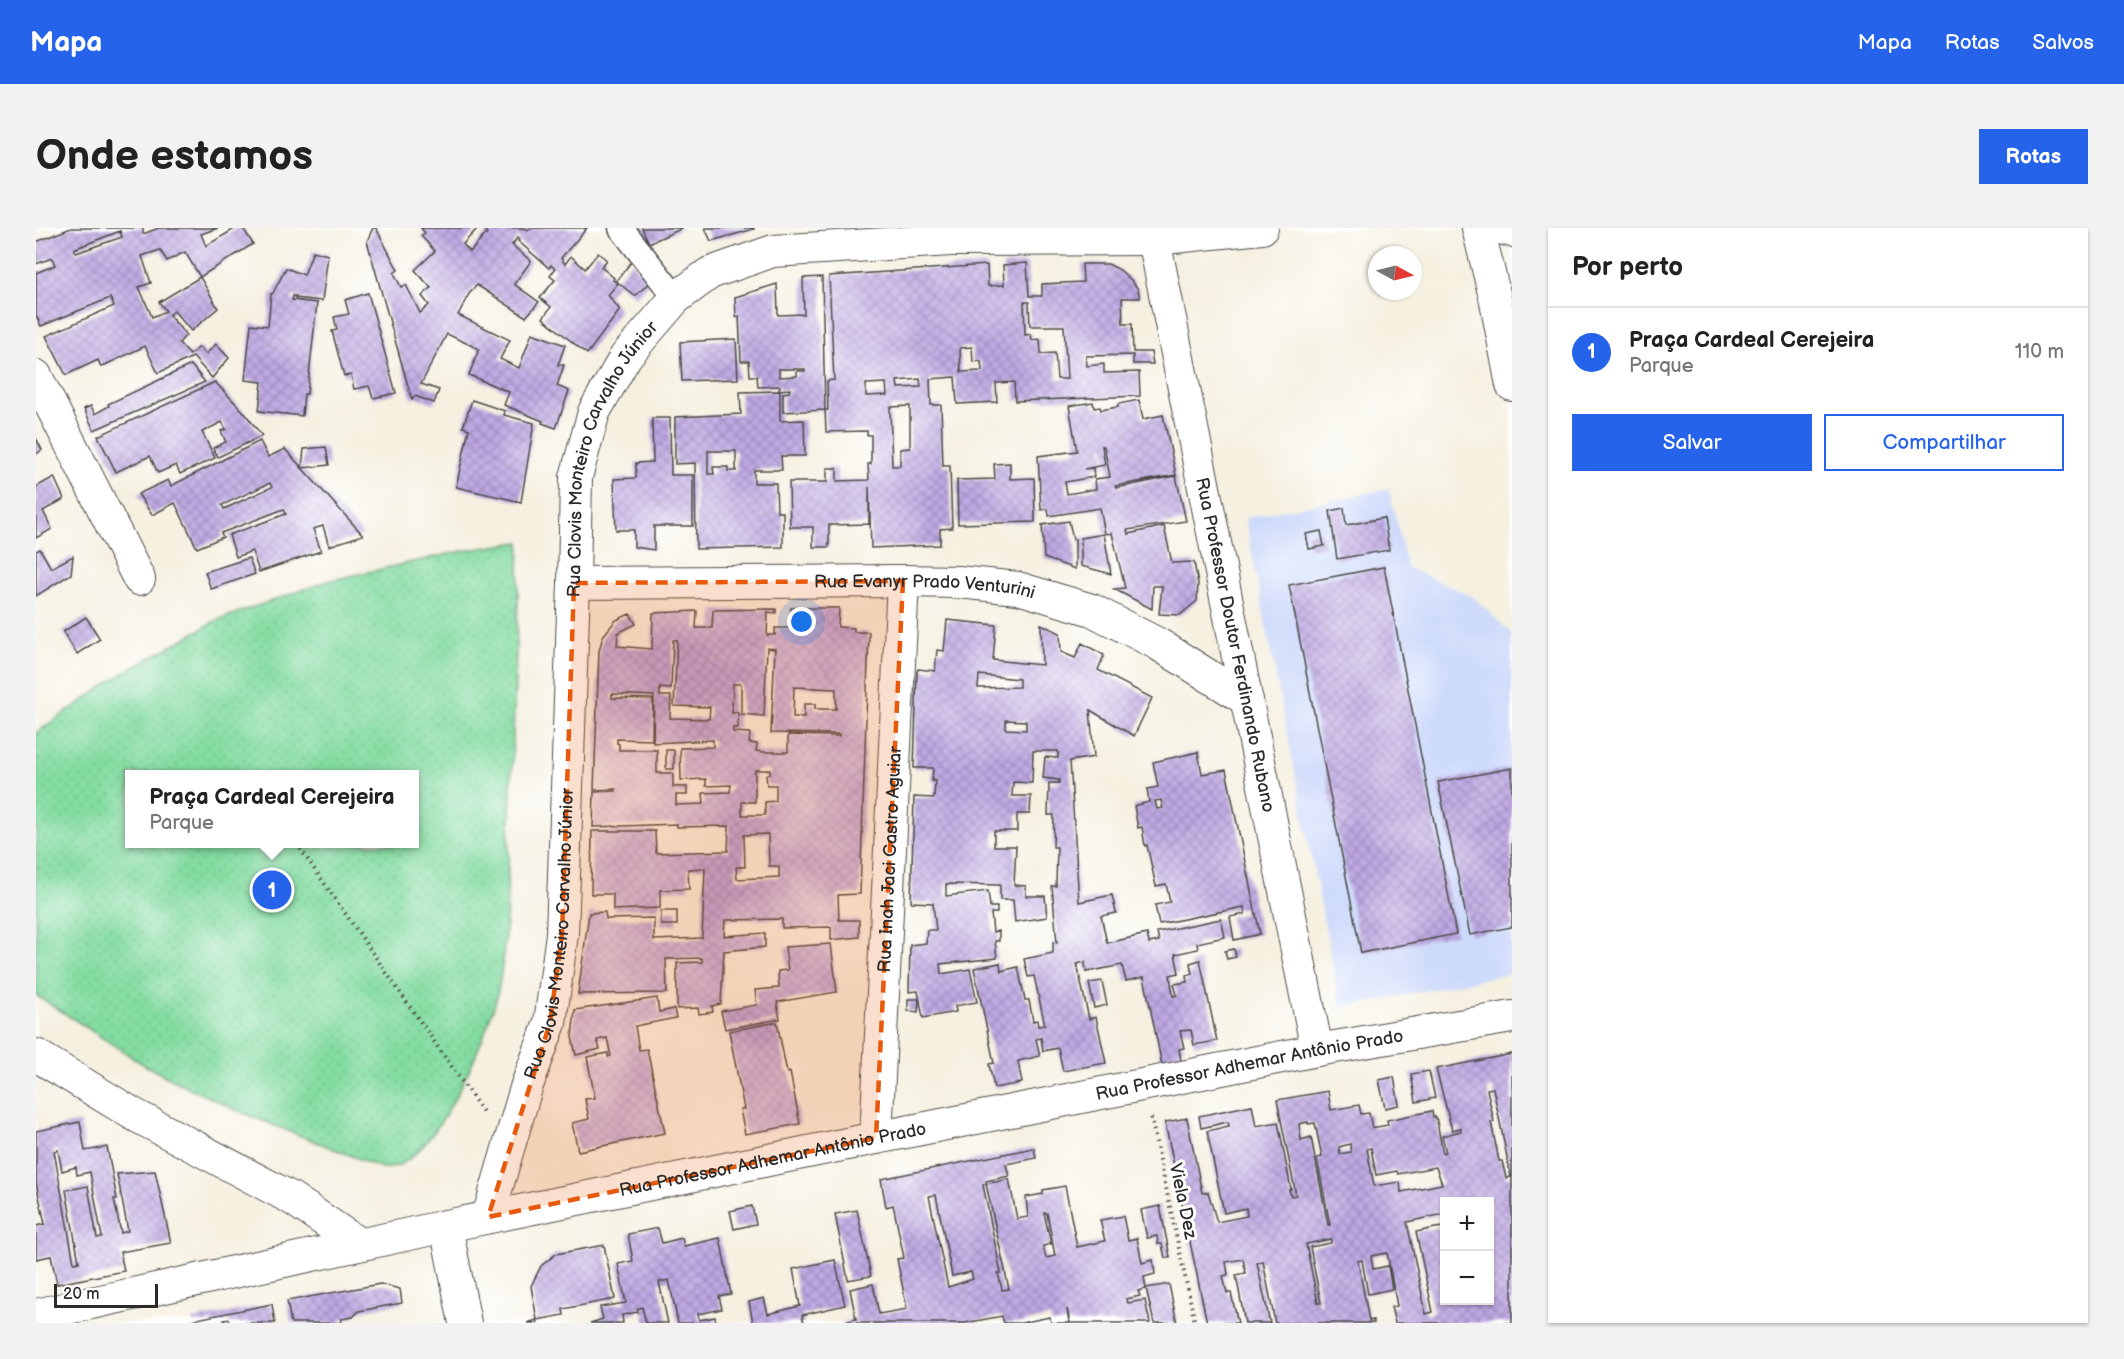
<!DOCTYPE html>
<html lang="pt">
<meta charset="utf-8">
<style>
:root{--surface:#fff;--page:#f2f2f2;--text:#222;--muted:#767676;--line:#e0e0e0;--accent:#2563eb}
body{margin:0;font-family:"Balsamiq Sans",sans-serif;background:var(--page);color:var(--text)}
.controls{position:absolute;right:18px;bottom:18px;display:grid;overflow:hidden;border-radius:0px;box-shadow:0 2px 4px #0004}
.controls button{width:54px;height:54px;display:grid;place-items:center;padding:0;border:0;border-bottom:2px solid var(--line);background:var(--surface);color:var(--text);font:30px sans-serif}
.compass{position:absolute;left:1332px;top:18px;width:54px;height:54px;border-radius:50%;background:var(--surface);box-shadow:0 2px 4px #0004;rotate:97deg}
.scale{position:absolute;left:18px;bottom:15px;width:104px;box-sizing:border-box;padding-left:6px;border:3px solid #2b2b2b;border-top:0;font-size:16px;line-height:21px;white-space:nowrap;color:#2b2b2b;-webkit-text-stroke:4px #fff;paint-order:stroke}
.you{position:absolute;left:766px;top:394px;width:21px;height:21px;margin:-15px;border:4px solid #fff;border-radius:50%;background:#1a73e8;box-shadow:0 0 0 9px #1a73e833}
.badge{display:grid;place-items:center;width:39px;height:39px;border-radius:50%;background:var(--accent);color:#fff;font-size:20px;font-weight:700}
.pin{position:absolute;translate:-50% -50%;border:3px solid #fff;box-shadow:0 2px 6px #0006}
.popup{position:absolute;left:89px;top:542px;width:294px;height:78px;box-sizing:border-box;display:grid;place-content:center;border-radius:0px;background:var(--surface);filter:drop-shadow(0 2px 4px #0005);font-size:20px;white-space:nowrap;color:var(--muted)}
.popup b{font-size:22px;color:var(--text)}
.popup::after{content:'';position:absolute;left:50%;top:100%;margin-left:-12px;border:12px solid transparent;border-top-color:var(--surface)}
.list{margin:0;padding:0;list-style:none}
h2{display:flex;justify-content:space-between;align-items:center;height:78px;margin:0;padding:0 24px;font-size:26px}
h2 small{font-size:20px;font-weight:400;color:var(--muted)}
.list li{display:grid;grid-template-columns:39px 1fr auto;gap:18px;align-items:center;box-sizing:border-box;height:90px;padding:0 24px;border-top:2px solid var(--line)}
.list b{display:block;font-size:22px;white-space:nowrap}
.list p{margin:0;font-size:20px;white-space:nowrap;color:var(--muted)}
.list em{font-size:20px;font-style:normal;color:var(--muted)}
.actions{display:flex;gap:12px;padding:18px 24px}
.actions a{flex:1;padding:14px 0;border:2px solid var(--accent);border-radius:0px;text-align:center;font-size:21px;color:var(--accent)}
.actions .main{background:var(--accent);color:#fff}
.map{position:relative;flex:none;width:1476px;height:1095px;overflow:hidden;border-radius:0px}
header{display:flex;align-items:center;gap:36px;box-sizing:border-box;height:84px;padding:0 30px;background:var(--accent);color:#fff}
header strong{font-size:28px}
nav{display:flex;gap:33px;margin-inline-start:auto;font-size:21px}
.intro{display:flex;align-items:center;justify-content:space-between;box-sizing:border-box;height:144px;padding:0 36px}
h1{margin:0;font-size:42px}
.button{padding:15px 27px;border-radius:0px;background:var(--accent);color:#fff;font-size:21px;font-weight:700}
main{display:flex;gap:36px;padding:0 36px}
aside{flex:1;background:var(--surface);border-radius:0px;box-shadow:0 2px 4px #0004}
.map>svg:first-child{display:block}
.built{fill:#cedafa}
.park{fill:url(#park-dots);stroke:#578466;stroke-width:1.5;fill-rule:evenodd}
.building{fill:url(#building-cross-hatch);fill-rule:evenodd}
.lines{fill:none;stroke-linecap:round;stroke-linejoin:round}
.pedestrian-casing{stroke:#494946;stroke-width:27}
.minor-casing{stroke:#494946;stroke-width:34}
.path{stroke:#494946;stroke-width:4;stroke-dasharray:1.5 4.5;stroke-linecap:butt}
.pedestrian{stroke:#fff;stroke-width:24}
.minor{stroke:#fff;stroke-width:32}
.marked{fill:#e8590c;fill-opacity:0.2;stroke:#e8590c;stroke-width:4.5;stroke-dasharray:12 8;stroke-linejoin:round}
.labels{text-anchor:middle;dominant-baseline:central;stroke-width:6;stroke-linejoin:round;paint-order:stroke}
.street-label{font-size:18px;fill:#2b2b2b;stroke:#fff}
</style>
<header>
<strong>Mapa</strong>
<nav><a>Mapa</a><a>Rotas</a><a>Salvos</a></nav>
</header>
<div class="intro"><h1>Onde estamos</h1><a class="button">Rotas</a></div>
<main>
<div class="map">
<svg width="1476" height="1095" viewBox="0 0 1476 1095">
<defs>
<pattern id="park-dots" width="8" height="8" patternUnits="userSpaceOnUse" patternTransform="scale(1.5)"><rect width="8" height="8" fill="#83dca1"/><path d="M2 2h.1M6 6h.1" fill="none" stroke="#71bd8b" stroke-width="1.8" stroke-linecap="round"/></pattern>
<pattern id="building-cross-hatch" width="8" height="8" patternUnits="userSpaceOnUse" patternTransform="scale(1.5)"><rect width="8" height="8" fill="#bfa9e4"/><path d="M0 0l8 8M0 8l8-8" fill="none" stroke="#9b8ab9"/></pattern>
</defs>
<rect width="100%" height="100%" fill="#fff"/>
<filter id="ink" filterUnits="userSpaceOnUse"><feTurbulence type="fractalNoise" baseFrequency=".0167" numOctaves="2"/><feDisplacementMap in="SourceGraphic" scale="12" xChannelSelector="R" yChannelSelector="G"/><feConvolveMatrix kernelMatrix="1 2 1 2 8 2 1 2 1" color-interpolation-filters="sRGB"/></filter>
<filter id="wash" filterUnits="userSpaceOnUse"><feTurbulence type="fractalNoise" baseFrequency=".008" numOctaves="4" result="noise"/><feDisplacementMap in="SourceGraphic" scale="24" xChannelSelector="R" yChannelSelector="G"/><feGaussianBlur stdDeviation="1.35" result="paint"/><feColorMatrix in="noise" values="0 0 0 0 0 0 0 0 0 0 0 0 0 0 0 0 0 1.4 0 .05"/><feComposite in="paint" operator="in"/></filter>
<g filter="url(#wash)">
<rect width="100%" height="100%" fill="#f5f0e0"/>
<path class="built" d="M1353,261L1371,339L1437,369L1476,406V745L1305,780L1209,290Z"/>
<path class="park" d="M484,314L470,699C468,722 466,746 461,768C451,807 396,946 346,940L207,885L145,856L110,838L0,767V505L86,446L181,392L292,353L426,323ZM94,546H378V616H94Z"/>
<g id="blocks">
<g class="building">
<path d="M35,0H107V6L123,0H182L165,6L170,18L200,0H207L217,16L164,49L149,24L131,33L124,22L106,28L115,55L103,59L116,89L130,83L123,74L164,49L182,80L155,103L138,83L133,87L150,107L143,115L154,127L163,119L170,126L180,116L193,130L176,150L157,129L122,145L109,118L65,139L62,132L30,147L10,108L78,78L74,70L5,98L0,87V45L19,37L16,30L0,36V14ZM84,3L86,9L40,25L38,21Z"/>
<path d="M337,0H340L362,42L358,45L365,59L370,57L384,85L393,77L386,68L395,60L379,42L399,23L385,8L389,5L385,0H438L440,2L427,16L434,24L451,5L447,0H489L492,2L494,0H551L525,30L529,36L535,28L549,41L562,25L571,32L565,39L578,50L577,52L582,55L572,67L584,82L551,126L507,90L515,79L504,70L519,52L514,48L519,41L515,37L513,40L482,13L484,11L482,9L476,17L495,33L478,56L503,74L490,89L441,57L433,66L422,87L474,112L464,131L483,140L496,105L529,117L522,137H528L521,158L533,163L520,200L506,195L507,193L468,177L473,164L433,147L443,121L411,106L385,156L403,162L398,175L379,168L376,172L331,13Z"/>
<path d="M606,0H647L613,15Z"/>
<path d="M669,0H718V1L675,13Z"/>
<path d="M277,23L292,27L286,73L259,70L260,68H257L256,72L281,75L271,166H268L266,188L223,183L226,154L209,152L215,96L232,98L235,66L237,65L250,40L268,47Z"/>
<path d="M596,33L613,55L599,68L580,53Z"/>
<path d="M991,35L993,68H1006V56L1047,54L1046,36H1072L1084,42L1095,52L1102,61L1104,70H1086L1087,96H1096L1097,124H1115L1117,136H1097V127L1050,128L1051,138L1068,136V145L1103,144L1104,168L979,173L978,154L960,155L961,174L921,176L919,149L894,151L895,177H905L907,238H914L916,300L904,301V317L835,320L833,259V296L793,297V319H777V299H754L753,254H791V240H801V253L833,252L832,236H835V207H831V203L790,204L789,182L747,184V165L753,164L754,161L743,162L744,158L722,159L721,148H714L713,133H705L703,88L700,89L699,69L741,56L742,87L768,86L767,50L786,49L789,182H792L791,153L798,152L793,48L951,37L952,58L968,57L967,37ZM988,74H993L994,98H1028L1031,151H1021L1019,125L1005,126L1004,111L996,112L995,106L989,107ZM936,119L937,134L945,133L946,143L925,144L924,120ZM743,141H769V143H761V148L743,149ZM884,151L885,159L862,160L861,153ZM850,155L851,167L830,168V156ZM874,178V220L864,221V238H856L854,179Z"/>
<path d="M332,65L360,165L337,170L333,158L318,161L315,147L308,148L296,103L301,102L298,89L313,86L309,72Z"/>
<path d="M700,111L702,151L646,153L644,114Z"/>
<path d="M155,137L169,154L58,202L48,181L55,178L59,186L73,178L72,176Z"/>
<path d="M179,154L208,184L226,208L182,229L177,220L190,214L185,203L190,201L186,194L166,204L179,230L144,246L140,237L122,245L114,228L80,244L62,208Z"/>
<path d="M744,163V193L768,192L769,228H745L746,242H718V255H740L741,284H747V319L660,321L659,235L639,236V189L705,186L704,164ZM672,223H700V243H692V239H677L678,246H672Z"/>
<path d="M436,172L469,183L468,187L498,195L485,274L420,259L433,201L427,199Z"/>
<path d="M1103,172L1107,191L1127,187L1140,247L1079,258L1080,260L1140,248L1150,293L1091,302L1092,306L1128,298L1136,335L1158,334L1162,356L1161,373L1144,387L1123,386L1126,358H1117L1116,381L1078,361L1089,360L1076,305L1069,306L1064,280L1013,288L1012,281L1005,282L1002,228L1041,223L1033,178L1057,174L1058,180L1064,179L1065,182L1082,179V176ZM1066,218H1068L1074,249L1059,251L1060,261L1031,266L1029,254L1058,249L1057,240L1048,241L1069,237Z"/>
<path d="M616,190H634L635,247H657V298H618V322L598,319V302H580L578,251L600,250V235L617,234Z"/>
<path d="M0,210L6,222L0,226Z"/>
<path d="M224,213L232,229L249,221L266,240L268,221L290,219L293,237L266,240L327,307L293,318L287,298L277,301L285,323L223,344L216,323L200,329L193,307L250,286L248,281L185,305L187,309L161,320L139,275L116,287L102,266L132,252L135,258ZM234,255L236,259L188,281L186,277Z"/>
<path d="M974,235V251L998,250L999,294L922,296L921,252L959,251L958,236Z"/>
<path d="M18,249L28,271L7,283L16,301L0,310V259Z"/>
<path d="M1308,280L1310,297L1348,290L1353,322L1301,331L1294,283Z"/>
<path d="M1033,293L1037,312L1039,311V341L1008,330L1006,297Z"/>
<path d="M1285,303L1288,318L1273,321L1270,306Z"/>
<path d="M1068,306L1075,346L1045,338V310Z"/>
<path d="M4,321L15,340L37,328L35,346L0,368V323Z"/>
<path d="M213,330L219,346L175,361L169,344Z"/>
<path d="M1348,339L1420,706L1325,725L1253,357Z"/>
<path d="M755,380H803L802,399L818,400V404H833L824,666L802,667L803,692H823V709L795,712V699L746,700V691L689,692L688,708L729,705V719L688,723L685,776L676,778L677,784L663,786L662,780L641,781V735L666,734V730L630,731L631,765L542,766L553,685L569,684L570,691L618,690V712L666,710L669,640L652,641L653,661L624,662V680L577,682V666H555L556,603H619L620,625L692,623L693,598L641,599V596L557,599L558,564L580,563V561L558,562L563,423L567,408L580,392L594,386L600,396L582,405L581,418L616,421L617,385L661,383L660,400H676L677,382L740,381V385L732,384L731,407H739V400H754ZM637,412H641L638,478L674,479L673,491L634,490L635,468H624V460L635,461ZM731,420L739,421L735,505L803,506V508L752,507V524H728L720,523L721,516L713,515L714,505L697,504V500H702V484L696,485L697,456H705V486L728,488ZM758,459L800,461V481H779V476H768V489H757ZM576,466L618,468L617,515L677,512V519L644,520L645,552L670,551V558L695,557L694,564L667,565L668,576L640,577V567H651V559H637V545H621V522H583V516L581,515V511L616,512L617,471L576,470ZM719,542H734V546L730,547L731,557H740V573L729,574V587H706V574H719ZM732,606L733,638H743V649L701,651L700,639H709L708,607Z"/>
<path d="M50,389L64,411L41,426L27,404Z"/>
<path d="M911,392L960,397L957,432L1006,437L1005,396L1024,405L1025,424L1039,430L1046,415L1068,427L1062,442L1116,470L1098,508L1054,482L1058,529L1034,533L1043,674L1076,667L1080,685L1065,688L1071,715L1111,706L1113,715L1123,713L1121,704L1185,691L1189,709L1161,715L1162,721L1139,726L1143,745L1134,747L1137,768L1141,767L1138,756L1151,754L1150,747L1156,746L1154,735L1164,732L1181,813L1158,817L1155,802L1144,803L1148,820L1143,821L1145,833L1126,837L1108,749L1090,753L1086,737L1050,744L1049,734L1041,736L1053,791L1060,789L1070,835L1027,843L1022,820L1007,823L1005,810L1000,811L1004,828L982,833L986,855L958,860L953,836L958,835L938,740L964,735L965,743L982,739L989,772H993L997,793L1001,792L1002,798L1009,797L998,748L992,749L988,731L1017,725V714L1021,715L1016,658H1020L1021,619H1017L1018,587H1012L1013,555H1023V552L1007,550L1009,529L1022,530V523H997L996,555L977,554L976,568H995L994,586H981V603H958V618H980L978,657L990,658V668H1009L1011,689L979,694L977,672H964V657L910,656V668L952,663L954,679H961V685H955L957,704L963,703V713H959L961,730L904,736L905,746L934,741L941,774L919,778L920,784L887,790L882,763L873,764L874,717L890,715L891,702H900L897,675L875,674L878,569L898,570L899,553H896L897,540H878L881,444L882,441L899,443L901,422L908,423ZM943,447L983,451V459L942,460ZM970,492L990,493V502L970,501Z"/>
<rect x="630" y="522" width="8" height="19"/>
<path d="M1162,524L1166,546L1190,542L1224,706L1198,712L1194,689L1209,686L1208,679L1123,696L1119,677L1134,674L1130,656L1120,658L1111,617L1109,618L1106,599L1102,600L1098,578L1113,574L1111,561L1122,559L1117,534ZM1125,572L1127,580L1121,581L1119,573Z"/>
<path d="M1476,540V699L1434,707L1402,554Z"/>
<rect x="625" y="683" width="16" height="14"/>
<path d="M795,716L801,764L741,774L744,791L689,801L685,783L721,777L719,762L743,760L742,743L752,742L749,719Z"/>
<path d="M1198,721L1200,729L1191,731L1189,723Z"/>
<path d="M1066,753L1071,777L1058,780L1053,755Z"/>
<path d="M621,770L623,784L638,781L640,790L599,798L603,822L611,821L629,905L542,923L536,895L553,891L549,871L559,870L551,829L572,825V829L575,828L571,810L561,812L564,821L540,827L536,809L539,782Z"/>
<path d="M872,771H883L882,784L872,783Z"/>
<path d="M741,794L751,845L754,844L764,896L709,906L704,881H708L693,803Z"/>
<path d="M1476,826V1095H1359L1355,1079L1361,1078L1351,1025L1335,1028L1337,1041L1352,1038L1356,1061L1332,1066L1326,1032L1322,1033L1333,1093L1337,1092L1338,1095H1239L1227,1033L1221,1035L1234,1095H1209L1200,1047L1210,1045L1207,1031L1190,1034L1192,1047L1187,1048L1191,1065H1195L1202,1095H1171L1129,894L1151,890L1166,965L1172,964L1181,994L1211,988L1210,980L1188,985L1171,903L1193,898L1192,894L1165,900L1163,888L1216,877L1220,898L1242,894L1255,961L1253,962L1255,968L1260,967L1241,872L1292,863L1295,882L1323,877L1325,886L1333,885L1336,900L1352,897L1351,892L1396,883L1397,889H1400L1407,925L1410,924L1406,908L1425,903V900L1416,902L1400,841ZM1457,860L1475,949L1470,950L1466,933H1463L1455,894H1458L1451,861ZM1272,894V896L1279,895L1286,929L1281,930L1294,997H1292L1275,909L1265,912L1263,896ZM1314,916L1315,924L1304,926L1303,919ZM1335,920L1340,947L1361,943L1362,946L1400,939L1406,956L1365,964L1364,954L1338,958L1331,921ZM1408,974H1454V1072H1408V999L1399,1000L1380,1004L1397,1084L1390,1086L1371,994L1408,986ZM1295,1011V1015L1274,1019L1285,1075H1282L1270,1016Z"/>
<path d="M1393,843L1399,870L1380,874L1375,846Z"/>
<path d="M1358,849L1363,877L1349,880L1343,852Z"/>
<path d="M44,894L49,923L71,919L81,971H78L85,1005L92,1003L81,946L119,943L135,1015L84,1024L88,1043L21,1056L15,1028L0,1031V998L9,996L0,955V903ZM22,922L26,943L40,939L41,947L54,944L66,1009L61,1010L52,958L30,962L43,1034L38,1035L18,923Z"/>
<path d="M998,920L1000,930L970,936L973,948L950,953V956L947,957L965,1045H962L966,1062L973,1061L950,956L973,951L981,991L992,989L990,969L1007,966V962L1029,958L1041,1019L1069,1013L1064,992L1087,988L1092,1012L1101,1010L1106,1035L1117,1032L1119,1046L1108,1049L1110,1061L1102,1063L1104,1068L1090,1071L1092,1075L1109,1072L1114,1095H1034L1031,1081L1033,1095H1015L1014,1089L985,1095H968L966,1088L929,1095H804L820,1091L814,1061L837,1056L843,1086L871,1081L861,1031L868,1030L858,981L857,977L850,979L845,951ZM900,967L916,1048L935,1044L937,1051L912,1059L893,968ZM1008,985H1011L1019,1028L1010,1030L1007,1018L1015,1016Z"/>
<path d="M716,978L720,996L698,1001L694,983Z"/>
<path d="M1124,978L1134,1029L1129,1030L1126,1016H1122L1121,1008L1111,1010L1105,982Z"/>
<path d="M821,982L835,1048L812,1052L799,986Z"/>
<path d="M622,1000L626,1015L646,1010L648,1018L684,1010L695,1066L683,1068L686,1081L662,1086L663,1092L679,1089L680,1095H642L633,1052L623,1054L632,1095H610L606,1079L601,1081L602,1084L586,1087L587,1095H554L567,1091L564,1079L590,1075L582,1036L597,1033L592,1006Z"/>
<path d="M568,1017L579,1071L527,1081L528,1087L501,1092L502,1095H491L501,1092L495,1058L505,1038L520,1026Z"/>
<path d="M799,1032L809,1077L766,1087L768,1095H717L713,1074L728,1070L732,1086L764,1078L757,1041Z"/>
<path d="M344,1056L364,1061L366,1075L323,1083L317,1089L305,1091L306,1095H255L251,1073Z"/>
<path d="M1133,1056L1141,1095H1118L1110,1060Z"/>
<path d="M236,1076L239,1095H194L193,1091L188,1092L189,1095H157L156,1092Z"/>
</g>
</g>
</g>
<g filter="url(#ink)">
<use href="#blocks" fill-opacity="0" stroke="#494946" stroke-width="1.5"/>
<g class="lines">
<g class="pedestrian-casing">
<path id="pedestrian" d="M585,0L640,70"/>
</g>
<g class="minor-casing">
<g id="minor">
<path d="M1442,0L1459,69L1476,157"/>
<path d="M1464,0L1476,3"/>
<path id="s1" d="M1118,11L1281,822"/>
<path d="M0,148L103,351"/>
<path id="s2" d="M538,355L867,353L922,354L982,360L1056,382L1122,416L1211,472"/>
<path d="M0,827L97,886L255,970L323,1016"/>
<path id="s3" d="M840,910L867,353"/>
<path id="s4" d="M452,989L490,860L514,795L526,706L538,355L540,249L558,184L590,128L640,70L674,45L737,23L915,12L1118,11L1226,0"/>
<path d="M410,998L429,1095"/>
<path id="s5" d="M0,1087L410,998L840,910L1281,822L1476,789"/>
</g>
</g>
<g class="path">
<path d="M261,616L447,884"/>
<path d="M1115,890L1159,1095"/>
</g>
<use href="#pedestrian" class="pedestrian"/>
<use href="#minor" class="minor"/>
</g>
</g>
<path class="marked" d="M867,353L840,910L452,989L514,795L526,706L538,355Z"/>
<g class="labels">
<g class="street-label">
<text stroke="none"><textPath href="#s4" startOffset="778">Rua Clovis Monteiro Carvalho Júnior</textPath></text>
<text stroke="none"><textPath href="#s2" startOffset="351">Rua Evanyr Prado Venturini</textPath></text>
<text stroke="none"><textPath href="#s1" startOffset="414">Rua Professor Doutor Ferdinando Rubano</textPath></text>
<text stroke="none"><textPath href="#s3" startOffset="279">Rua Inah Jaci Castro Aguiar</textPath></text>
<text stroke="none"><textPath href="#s4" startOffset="292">Rua Clovis Monteiro Carvalho Júnior</textPath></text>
<text stroke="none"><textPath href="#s5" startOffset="1239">Rua Professor Adhemar Antônio Prado</textPath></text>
<text stroke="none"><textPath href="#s5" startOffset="753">Rua Professor Adhemar Antônio Prado</textPath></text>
<text transform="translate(1147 973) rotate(78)">Viela Dez</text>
</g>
</g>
</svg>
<div class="controls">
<button>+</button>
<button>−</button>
</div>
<svg class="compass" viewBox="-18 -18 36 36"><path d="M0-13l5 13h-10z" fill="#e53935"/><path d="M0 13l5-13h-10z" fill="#767676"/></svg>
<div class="scale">20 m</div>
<div class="you"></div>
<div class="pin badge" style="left:236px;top:662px">1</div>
<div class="popup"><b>Praça Cardeal Cerejeira</b>Parque</div>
</div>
<aside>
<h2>Por perto<small></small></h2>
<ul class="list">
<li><span class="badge">1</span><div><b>Praça Cardeal Cerejeira</b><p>Parque</p></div><em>110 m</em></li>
</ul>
<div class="actions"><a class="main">Salvar</a><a>Compartilhar</a></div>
</aside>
</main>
